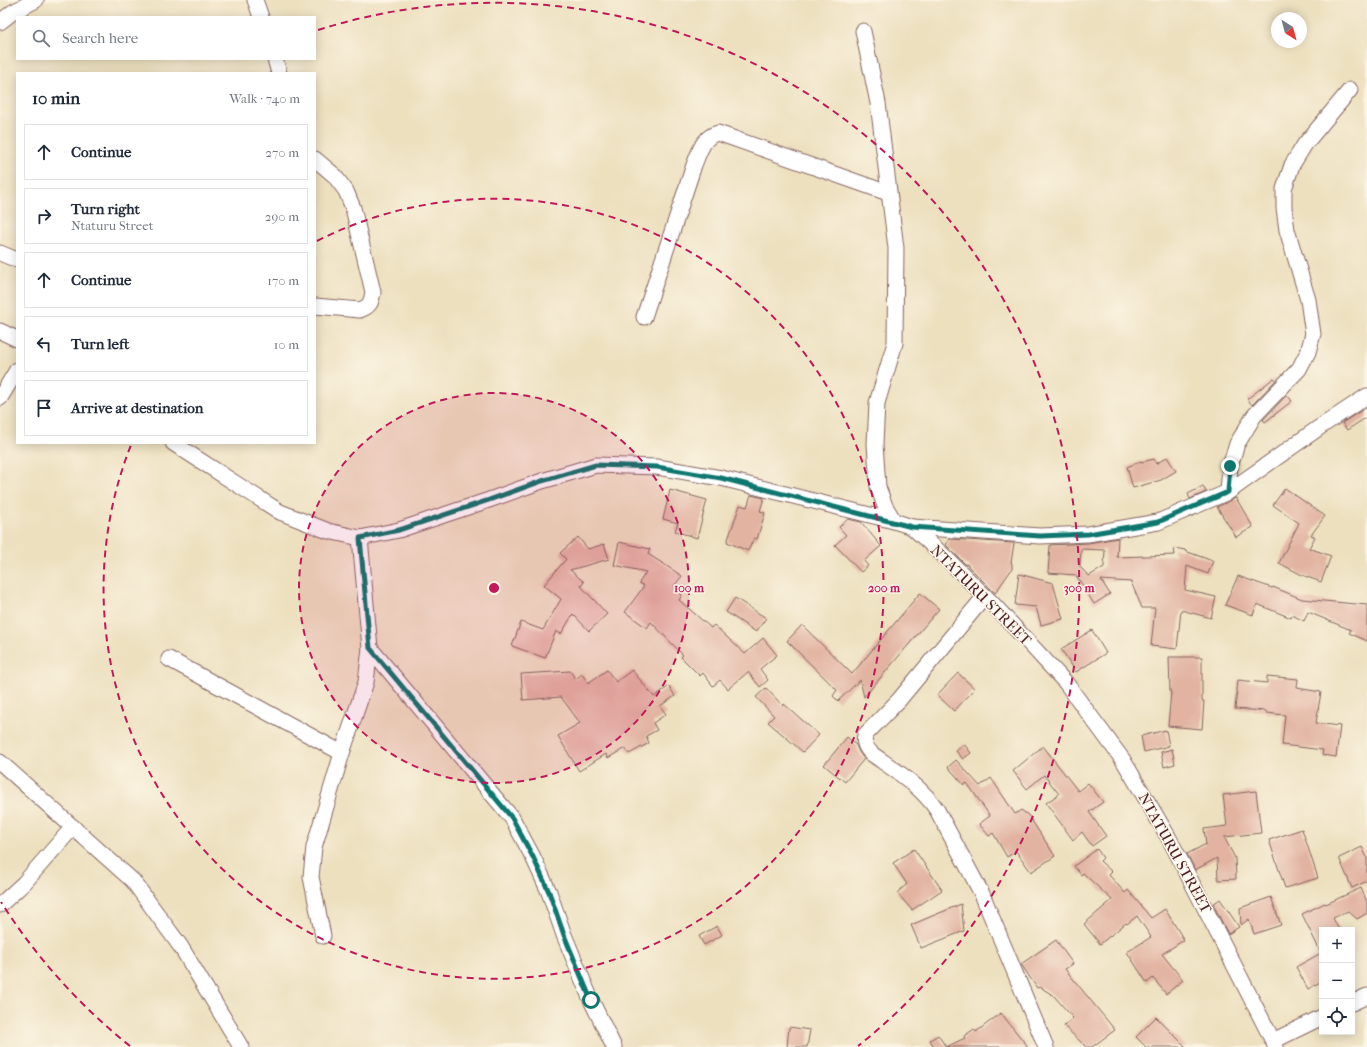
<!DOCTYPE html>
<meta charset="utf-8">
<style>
:root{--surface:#fff;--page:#f6f6f7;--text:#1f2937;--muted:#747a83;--line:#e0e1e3}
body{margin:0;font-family:"IM FELL French Canon",serif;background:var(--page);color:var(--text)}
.controls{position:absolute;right:12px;bottom:12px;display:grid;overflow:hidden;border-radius:0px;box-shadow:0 2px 10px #0003}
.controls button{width:36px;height:36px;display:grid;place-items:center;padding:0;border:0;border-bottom:1px solid var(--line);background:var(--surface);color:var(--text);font:20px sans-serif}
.compass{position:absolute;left:1271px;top:12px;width:36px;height:36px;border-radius:50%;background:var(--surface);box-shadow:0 2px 10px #0003;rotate:144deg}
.stop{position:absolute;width:12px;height:12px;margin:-9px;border:3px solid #0f766e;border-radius:50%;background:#fff}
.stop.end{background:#0f766e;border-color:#fff;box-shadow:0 1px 4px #0008}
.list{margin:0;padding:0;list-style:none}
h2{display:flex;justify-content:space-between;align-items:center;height:52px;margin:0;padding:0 16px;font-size:17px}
h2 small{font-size:13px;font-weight:400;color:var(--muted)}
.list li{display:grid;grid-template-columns:26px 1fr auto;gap:12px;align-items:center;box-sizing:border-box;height:56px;margin:0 8px 8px;padding:0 8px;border:1px solid var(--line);border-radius:0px}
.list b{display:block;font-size:15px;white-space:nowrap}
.list p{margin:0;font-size:13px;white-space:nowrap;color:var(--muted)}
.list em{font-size:13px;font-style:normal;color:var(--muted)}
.icon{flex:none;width:22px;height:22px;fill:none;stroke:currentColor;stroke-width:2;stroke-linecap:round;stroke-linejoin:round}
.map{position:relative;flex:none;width:1367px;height:1047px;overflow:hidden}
.search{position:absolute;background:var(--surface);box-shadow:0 2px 10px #0003;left:16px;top:16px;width:300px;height:44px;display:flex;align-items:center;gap:10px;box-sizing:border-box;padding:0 14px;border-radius:0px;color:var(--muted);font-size:15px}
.panel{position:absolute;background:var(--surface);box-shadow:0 2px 10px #0003;left:16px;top:72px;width:300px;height:372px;border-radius:0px}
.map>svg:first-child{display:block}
.building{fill:#e2b3a1;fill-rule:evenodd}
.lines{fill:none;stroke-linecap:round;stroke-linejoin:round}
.minor-casing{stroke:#83635f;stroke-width:17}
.minor{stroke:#fff;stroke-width:15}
.route{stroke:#0f766e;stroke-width:5}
.ring{fill:none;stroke:#c2185b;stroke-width:2;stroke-dasharray:7 5}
.labels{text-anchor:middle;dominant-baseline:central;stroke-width:3;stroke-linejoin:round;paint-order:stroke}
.street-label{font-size:15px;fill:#4a1f2b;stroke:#fcf5e5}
.centre{fill:#c2185b;stroke:#fcf5e5;stroke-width:2}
.ring-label{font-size:12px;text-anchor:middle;font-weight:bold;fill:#c2185b;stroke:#fcf5e5;stroke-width:3;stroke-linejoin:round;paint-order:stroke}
</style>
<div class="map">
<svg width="1367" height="1047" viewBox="0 0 1367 1047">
<rect width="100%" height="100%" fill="#fcf5e5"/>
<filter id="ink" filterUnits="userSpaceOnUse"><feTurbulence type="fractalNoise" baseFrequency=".025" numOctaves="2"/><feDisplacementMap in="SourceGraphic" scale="8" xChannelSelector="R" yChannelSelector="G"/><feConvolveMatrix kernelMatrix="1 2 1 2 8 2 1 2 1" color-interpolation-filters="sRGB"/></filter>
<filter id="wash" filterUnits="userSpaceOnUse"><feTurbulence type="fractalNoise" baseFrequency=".012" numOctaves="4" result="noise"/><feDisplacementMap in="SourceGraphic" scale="16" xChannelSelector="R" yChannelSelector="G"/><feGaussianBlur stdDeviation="0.9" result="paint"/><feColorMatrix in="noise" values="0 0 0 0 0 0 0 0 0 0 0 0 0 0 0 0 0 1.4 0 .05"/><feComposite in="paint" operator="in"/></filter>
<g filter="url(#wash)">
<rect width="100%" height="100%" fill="#ede0bf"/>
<g id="blocks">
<g class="building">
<path d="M1274,378L1276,380L1252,405L1247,399Z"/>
<path d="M1287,395L1292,401L1265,422L1263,420Z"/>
<path d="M1367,407V417L1347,430L1342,423Z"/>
<path d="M1167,457L1176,471L1161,480L1133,488L1127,467L1141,461V462L1154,459L1156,464Z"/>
<path d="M1203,486L1206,492L1190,499L1188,494Z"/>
<path d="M1285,488L1325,516L1311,535L1315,537L1309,548L1331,556L1321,582L1302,575L1279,563L1299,523L1273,505Z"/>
<path d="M670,490L707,500L697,538L675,531L678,523L663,519Z"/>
<path d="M751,495L764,498L760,511L765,513L757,539L754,538L748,551L727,542L740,505L747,507Z"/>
<path d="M1236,498L1253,527L1236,537L1217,507Z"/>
<path d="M848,519L861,522L881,546L864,561L868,566L861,572L835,545L846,535L839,527Z"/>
<path d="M578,537L588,549L604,544L609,559L570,570L584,582L581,586L607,614L589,631L573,614L561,634L556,631L545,658L512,646L521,622L543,630L561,599L544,585L566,559L560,553Z"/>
<path d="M1118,538L1117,557L1175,555L1174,548L1185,550V551L1213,561L1208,574L1187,566L1185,590L1216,597L1211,618L1181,610L1177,649L1151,646L1155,608H1142L1131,582L1101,580L1110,594L1094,604L1076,575L1048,573L1050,545L1088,543ZM1081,549L1105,550L1104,567L1089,576L1080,567Z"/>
<path d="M949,539L1014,543L1011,563L1012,564V569L995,593L968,566V565L965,564L946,545Z"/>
<path d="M619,542L650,549L648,554L682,576L674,586L682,595L679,600L711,628L714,625L745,654L763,638L777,655L760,669L768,680L760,687L748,672L728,689L720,680L713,686L703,673L700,676L681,657L683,655L651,622L647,628L625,612L644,586L639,583L646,572L614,565Z"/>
<path d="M1019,574L1053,583L1063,619L1041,625L1036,607L1015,605Z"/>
<path d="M1238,576L1272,588L1273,587L1302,599L1367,605V641L1349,633L1351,630L1308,612L1304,621L1292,615L1291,618L1257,604L1253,615L1225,605Z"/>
<path d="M920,593L939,609L864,697L860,680L838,701L833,696L837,690L787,641L802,625L852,674Z"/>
<path d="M735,598L766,618L756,632L726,612Z"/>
<path d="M1092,630L1106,653L1076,672L1061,649Z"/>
<path d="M1169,657H1202V701H1204L1202,729L1168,726L1171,692H1170Z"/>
<path d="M607,670L616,682L632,670L654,697L669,686L675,696L660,706L666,714L653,723L657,730L646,736L649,743L629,754L625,748L608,758L606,754L579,771L558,736L580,723L561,697L523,700L521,674L570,671L576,679L582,674L588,683Z"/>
<path d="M958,673L975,689L954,711L937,695Z"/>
<path d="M1267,676L1298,679L1297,688L1321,692L1316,723L1340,726L1336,757L1322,755L1323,750L1282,745L1285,715L1266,713V711L1235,709L1238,680L1267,683Z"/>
<path d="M766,688L783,706L784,704L819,735L803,752L768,722L774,716L756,697Z"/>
<path d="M1166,730L1169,746L1144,752L1141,736Z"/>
<path d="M847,737L856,745L859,752L864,759L845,782L824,765Z"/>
<path d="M964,744L971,753L963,759L956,751Z"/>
<path d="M1043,746L1078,791L1088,783L1103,802L1089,812L1106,836L1092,846L1082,832L1073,840L1046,803L1059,794L1044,775L1027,789L1013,771Z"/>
<path d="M1172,749L1175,764L1164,767L1161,752Z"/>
<path d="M956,760L980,786L991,778L1015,814L1021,810L1028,815L1055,856L1031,872L1016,851L1007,857L993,833L989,836L979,824L990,816L967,783L964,785L948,767Z"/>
<path d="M1256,791L1261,833L1224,837L1235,858L1236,879L1218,880L1217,858L1195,870L1187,854L1206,844L1204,829L1227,826L1223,795Z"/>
<path d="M1302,829L1318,878L1285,888L1269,840Z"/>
<path d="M1362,847L1367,858V881L1352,888L1339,858Z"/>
<path d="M914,849L942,890L912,910L897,893L907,884L893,863Z"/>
<path d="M1097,849L1103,858L1100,861L1112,872L1109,875L1125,893L1128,890L1151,918L1165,909L1184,940L1162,954L1183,980L1166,994L1153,978L1147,983L1127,952L1151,937L1137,916L1127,924L1126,923L1100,944L1084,924L1112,900L1083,873L1081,875L1074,866Z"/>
<path d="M1361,888L1367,902V913L1357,919L1348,911L1333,918L1339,930H1322V981L1308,989L1296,967L1321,953L1302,914L1325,903L1326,904Z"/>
<path d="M1271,897L1281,925L1254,934L1249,919L1241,925L1240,908Z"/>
<path d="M1220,899L1239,927L1228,934L1213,904Z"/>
<path d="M961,904L964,931L921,948L911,925Z"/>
<path d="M717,926L722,935L704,945L699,936Z"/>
<path d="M1056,940L1073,964L1065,969L1115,1030L1092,1047H1086L1064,1026L1073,1018L1054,996L1040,987L1037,988L1021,964Z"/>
<path d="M1001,1013L1028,1047H934L930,1040L938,1035L946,1047L965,1038L964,1036L974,1029L976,1032Z"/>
<path d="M1156,1017L1186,1047H1146L1136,1037Z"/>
<path d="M789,1027L810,1030L807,1047H787Z"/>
</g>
</g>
</g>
<g filter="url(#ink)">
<use href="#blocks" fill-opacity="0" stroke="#83635f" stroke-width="1"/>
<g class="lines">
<g class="minor-casing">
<g id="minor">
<path d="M255,0L261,17"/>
<path d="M0,22L13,12L36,0"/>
<path d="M863,31L878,103L896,248L895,343L877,403L875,444L878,487L885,506L894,521"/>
<path d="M275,59L279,73"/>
<path d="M315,159L334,175L346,191L353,208L373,292C371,302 371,306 360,310L315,306"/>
<path d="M0,253L17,260"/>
<path d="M644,317L694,165C699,153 703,136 718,133L888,193"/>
<path d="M0,331L17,339"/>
<path d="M0,398L17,370"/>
<path d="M173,443L280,512L328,531L360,538L399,530L489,500L542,481L596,465L657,467L721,478L894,521L912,527L942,554L992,603L1066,683L1123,760L1169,838L1276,1047"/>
<path d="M1228,492L1230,466L1237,444L1254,416L1299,369L1308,352L1313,334L1308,300L1287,230L1284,208V189L1292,165L1305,144L1350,90"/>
<path d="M912,527L1040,536L1088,534L1158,522L1228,492L1320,427L1367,396"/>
<path d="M985,596L899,700L865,735C863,743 866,748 872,754C896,771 920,785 937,810L982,894L1046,1047"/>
<path d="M370,648L512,818L533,857L549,892L564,935L591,1000L614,1047"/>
<path d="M169,659L342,753"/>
<path d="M0,762L133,881L181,947L241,1047"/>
<path d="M0,905L24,883L73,827"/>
<path d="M323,936L311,877L314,847L342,753L366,682L370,648L360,538"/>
<path d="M1352,1003L1367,996"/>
<path d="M1273,1041L1322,1017"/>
</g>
</g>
<use href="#minor" class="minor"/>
</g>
</g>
<g class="lines" filter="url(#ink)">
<path class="route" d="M591,1000L564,935L549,892L533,857L512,818L370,648L360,538L399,530L489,500L542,481L596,465L657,467L721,478L912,527L1040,536L1088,534L1158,522L1228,492L1230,466"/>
</g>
<circle cx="494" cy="588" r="195" fill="#c2185b" fill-opacity=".12"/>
<g class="ring">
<circle cx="494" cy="588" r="195"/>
<path d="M317 241A390 390 0 1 1 131 445"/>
<path d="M130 1046A585 585 0 0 1 1 902M318 30A585 585 0 0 1 858 1046"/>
</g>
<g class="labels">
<g class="street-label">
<text transform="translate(981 595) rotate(45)">NTATURU STREET</text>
<text transform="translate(1175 853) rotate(61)">NTATURU STREET</text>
</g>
</g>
<circle cx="494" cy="588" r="6" class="centre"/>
<g class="ring-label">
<text x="689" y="592">100 m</text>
<text x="884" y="592">200 m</text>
<text x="1079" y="592">300 m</text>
</g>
</svg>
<div class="controls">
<button>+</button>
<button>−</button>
<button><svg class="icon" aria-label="locate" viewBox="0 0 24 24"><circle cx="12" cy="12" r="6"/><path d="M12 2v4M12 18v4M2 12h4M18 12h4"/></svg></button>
</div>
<svg class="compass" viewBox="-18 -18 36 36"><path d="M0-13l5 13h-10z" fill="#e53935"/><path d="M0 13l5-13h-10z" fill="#747a83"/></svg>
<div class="stop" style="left:591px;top:1000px"></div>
<div class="stop end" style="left:1230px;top:466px"></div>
<div class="search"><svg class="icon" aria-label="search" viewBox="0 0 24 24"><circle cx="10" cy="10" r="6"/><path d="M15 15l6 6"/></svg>Search here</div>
<section class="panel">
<h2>10 min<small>Walk · 740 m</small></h2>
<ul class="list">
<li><svg class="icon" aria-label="ahead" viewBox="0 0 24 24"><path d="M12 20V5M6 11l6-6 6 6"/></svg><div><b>Continue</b></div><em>270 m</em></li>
<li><svg class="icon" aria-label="right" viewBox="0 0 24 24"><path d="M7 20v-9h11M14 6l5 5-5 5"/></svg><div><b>Turn right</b><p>Ntaturu Street</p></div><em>290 m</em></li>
<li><svg class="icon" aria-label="ahead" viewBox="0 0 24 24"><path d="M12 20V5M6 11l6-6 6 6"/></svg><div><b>Continue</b></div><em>170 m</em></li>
<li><svg class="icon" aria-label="left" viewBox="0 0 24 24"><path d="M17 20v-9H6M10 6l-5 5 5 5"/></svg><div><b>Turn left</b></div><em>10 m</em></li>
<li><svg class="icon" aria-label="arrive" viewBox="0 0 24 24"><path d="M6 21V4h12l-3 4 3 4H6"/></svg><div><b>Arrive at destination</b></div></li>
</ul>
</section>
</div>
